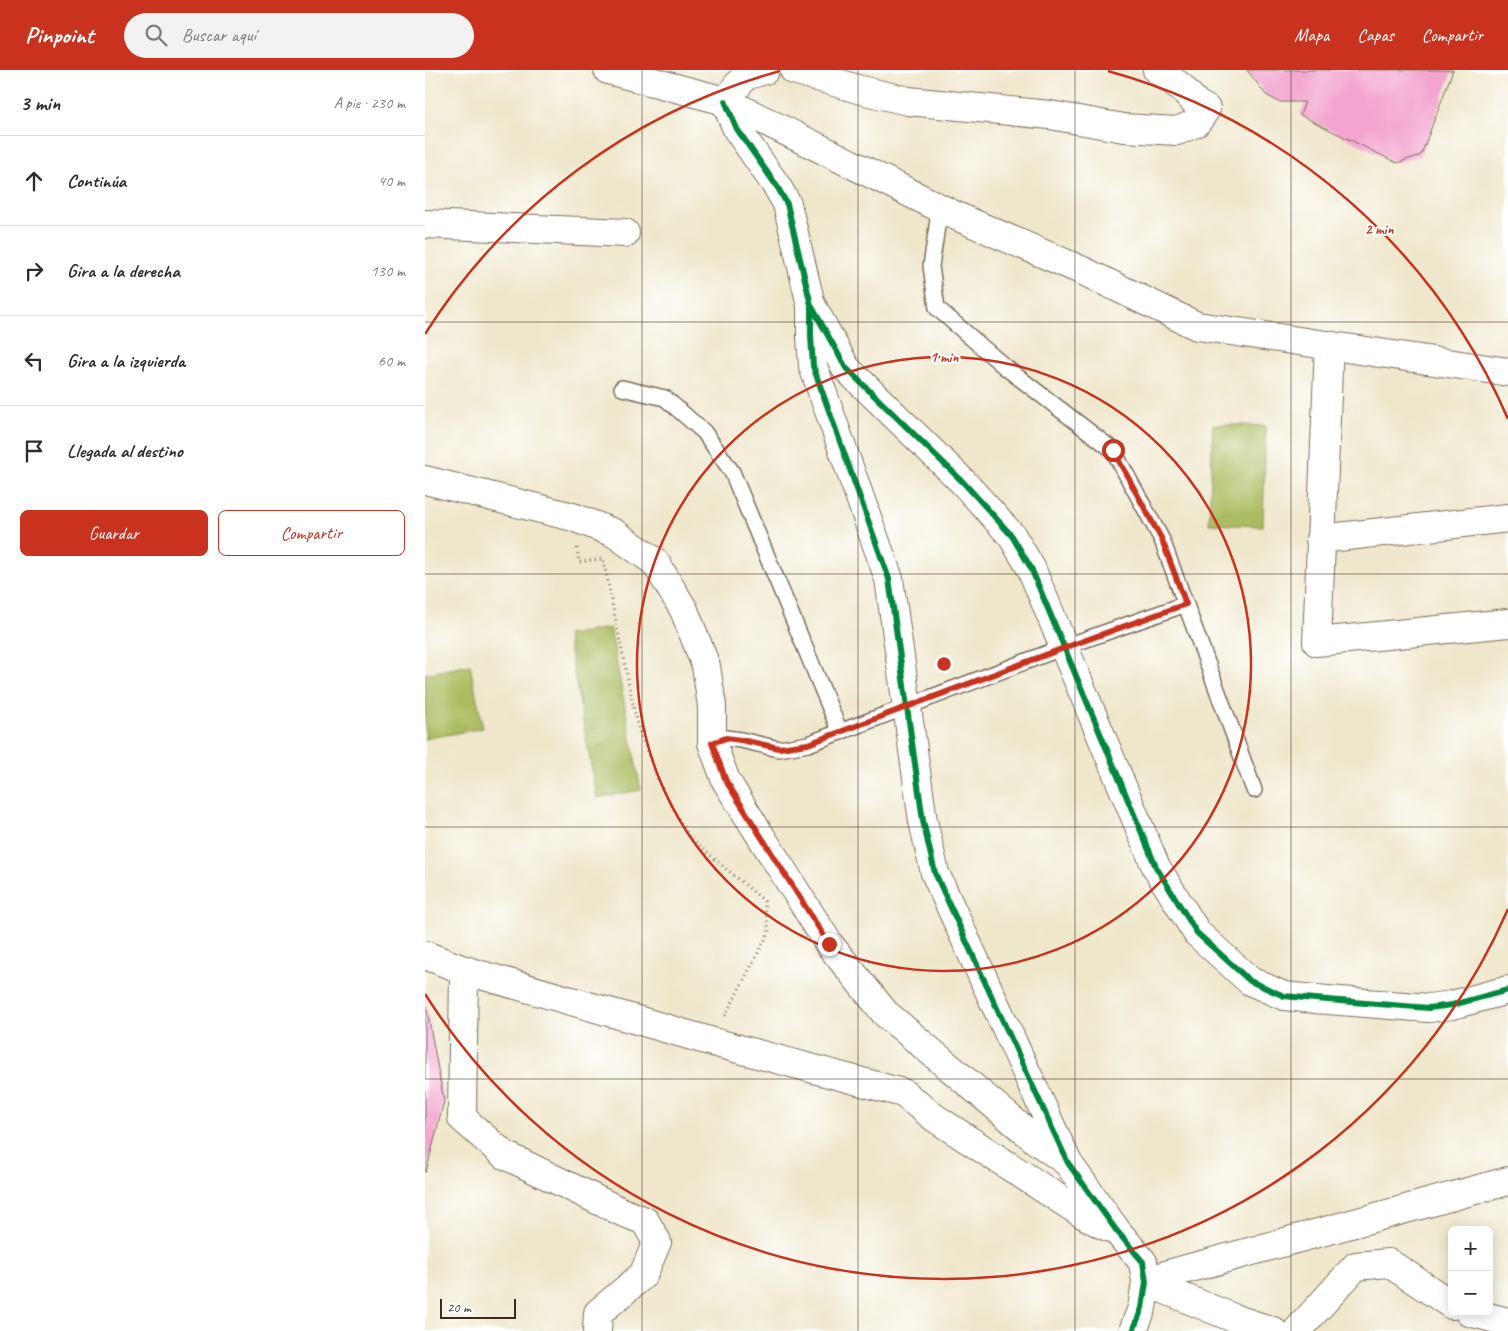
<!DOCTYPE html>
<html lang="es">
<meta charset="utf-8">
<style>
:root{--surface:#fff;--page:#f2f2f3;--text:#2b2b33;--muted:#7c7c81;--line:#e1e1e2;--accent:#c8321e}
body{margin:0;font-family:Caveat,sans-serif;background:var(--page);color:var(--text)}
.controls{position:absolute;right:15px;bottom:15px;display:grid;overflow:hidden;border-radius:8px;box-shadow:0 2px 12px #0003}
.controls button{width:45px;height:45px;display:grid;place-items:center;padding:0;border:0;border-bottom:1px solid var(--line);background:var(--surface);color:var(--text);font:25px sans-serif}
.scale{position:absolute;left:15px;bottom:12px;width:76px;box-sizing:border-box;padding-left:5px;border:2px solid #3b2a1e;border-top:0;font-size:14px;line-height:18px;white-space:nowrap;color:#3b2a1e;-webkit-text-stroke:4px #fff;paint-order:stroke}
.stop{position:absolute;width:15px;height:15px;margin:-11px;border:4px solid #c8321e;border-radius:50%;background:#fff}
.stop.end{background:#c8321e;border-color:#fff;box-shadow:0 1px 5px #0008}
.list{margin:0;padding:0;list-style:none}
h2{display:flex;justify-content:space-between;align-items:center;height:65px;margin:0;padding:0 20px;font-size:21px}
h2 small{font-size:16px;font-weight:400;color:var(--muted)}
.list li{display:grid;grid-template-columns:32px 1fr auto;gap:15px;align-items:center;box-sizing:border-box;height:90px;padding:0 20px;border-top:1px solid var(--line)}
.list b{display:block;font-size:19px;white-space:nowrap}
.list em{font-size:16px;font-style:normal;color:var(--muted)}
.actions{display:flex;gap:10px;padding:15px 20px}
.actions a{flex:1;padding:11px 0;border:1px solid var(--accent);border-radius:8px;text-align:center;font-size:18px;color:var(--accent)}
.actions .main{background:var(--accent);color:#fff}
.icon{flex:none;width:28px;height:28px;fill:none;stroke:currentColor;stroke-width:2;stroke-linecap:round;stroke-linejoin:round}
.map{position:relative;flex:none;width:1083px;height:1261px;overflow:hidden}
header{display:flex;align-items:center;gap:30px;box-sizing:border-box;height:70px;padding:0 25px;background:var(--accent);color:#fff}
header strong{font-size:24px}
nav{display:flex;gap:28px;margin-inline-start:auto;font-size:18px}
.search{width:350px;height:45px;background:var(--page);display:flex;align-items:center;gap:12px;box-sizing:border-box;padding:0 18px;border-radius:28px;color:var(--muted);font-size:19px}
main{display:flex}
aside{flex:1;background:var(--surface)}
.map>svg:first-child{display:block}
.green{fill:#aabc5f;stroke:#72733e}
.building{fill:#f3a4cf}
.lines{fill:none;stroke-linecap:round;stroke-linejoin:round}
.service-casing{stroke:#7a6c5b;stroke-width:18}
.minor-casing{stroke:#7a6c5b;stroke-width:30}
.path{stroke:#7a6c5b;stroke-width:3;stroke-dasharray:1 4;stroke-linecap:butt}
.service{stroke:#fff;stroke-width:15}
.minor{stroke:#fff;stroke-width:28}
.cycleway-casing{stroke:#fff;stroke-width:9}
.cycleway{stroke:#00873e;stroke-width:6}
.route{stroke:#c8321e;stroke-width:6}
.grid{fill:none;stroke:#3b2a1e;stroke-width:1;stroke-opacity:0.55}
.ring{fill:none;stroke:#c8321e;stroke-width:2.5}
.centre{fill:#c8321e;stroke:#fff;stroke-width:2.5}
.ring-label{font-size:15px;text-anchor:middle;font-weight:bold;fill:#c8321e;stroke:#fff;stroke-width:4;stroke-linejoin:round;paint-order:stroke}
</style>
<header>
<strong>Pinpoint</strong>
<div class="search"><svg class="icon" aria-label="search" viewBox="0 0 24 24"><circle cx="10" cy="10" r="6"/><path d="M15 15l6 6"/></svg>Buscar aquí</div>
<nav><a>Mapa</a><a>Capas</a><a>Compartir</a></nav>
</header>
<main>
<aside>
<h2>3 min<small>A pie · 230 m</small></h2>
<ul class="list">
<li><svg class="icon" aria-label="ahead" viewBox="0 0 24 24"><path d="M12 20V5M6 11l6-6 6 6"/></svg><div><b>Continúa</b></div><em>40 m</em></li>
<li><svg class="icon" aria-label="right" viewBox="0 0 24 24"><path d="M7 20v-9h11M14 6l5 5-5 5"/></svg><div><b>Gira a la derecha</b></div><em>130 m</em></li>
<li><svg class="icon" aria-label="left" viewBox="0 0 24 24"><path d="M17 20v-9H6M10 6l-5 5 5 5"/></svg><div><b>Gira a la izquierda</b></div><em>60 m</em></li>
<li><svg class="icon" aria-label="arrive" viewBox="0 0 24 24"><path d="M6 21V4h12l-3 4 3 4H6"/></svg><div><b>Llegada al destino</b></div></li>
</ul>
<div class="actions"><a class="main">Guardar</a><a>Compartir</a></div>
</aside>
<div class="map">
<svg width="1083" height="1261" viewBox="0 0 1083 1261">
<rect width="100%" height="100%" fill="#fff"/>
<filter id="ink" filterUnits="userSpaceOnUse"><feTurbulence type="fractalNoise" baseFrequency=".02" numOctaves="2"/><feDisplacementMap in="SourceGraphic" scale="10" xChannelSelector="R" yChannelSelector="G"/><feConvolveMatrix kernelMatrix="1 2 1 2 8 2 1 2 1" color-interpolation-filters="sRGB"/></filter>
<filter id="wash" filterUnits="userSpaceOnUse"><feTurbulence type="fractalNoise" baseFrequency=".0096" numOctaves="4" result="noise"/><feDisplacementMap in="SourceGraphic" scale="20" xChannelSelector="R" yChannelSelector="G"/><feGaussianBlur stdDeviation="1.12" result="paint"/><feColorMatrix in="noise" values="0 0 0 0 0 0 0 0 0 0 0 0 0 0 0 0 0 1.4 0 .05"/><feComposite in="paint" operator="in"/></filter>
<g filter="url(#wash)">
<rect width="100%" height="100%" fill="#efe7cb"/>
<g class="green">
<path d="M788,354L841,356L838,456L784,454Z"/>
<path d="M185,558L216,720L172,728L142,565Z"/>
<path d="M45,595L58,658L0,669V604Z"/>
</g>
<g id="blocks">
<g class="building">
<path d="M822,0H1028L996,85L972,93L875,45L880,32H854L841,25Z"/>
<path d="M0,930L19,1031L1,1102H0Z"/>
</g>
</g>
</g>
<g filter="url(#ink)">
<use href="#blocks" fill-opacity="0" stroke="#7a6c5b" stroke-width="1"/>
<g class="lines">
<g class="service-casing">
<g id="service">
<path d="M515,137L506,196L512,238L580,297L688,380L737,470L829,720"/>
<path d="M197,318L240,328L279,362L307,402L415,662"/>
<path d="M287,673L301,668L316,670L354,679L383,674L639,577L761,534"/>
</g>
</g>
<g class="minor-casing">
<g id="minor">
<path d="M183,0L300,31L529,145L658,201L772,256L1083,302"/>
<path d="M369,0L436,20L483,31L625,45L699,58L752,61L771,53L781,39L772,34L756,17L732,0"/>
<path d="M300,31L312,59L353,118L362,134L386,235V266L388,296L464,509L498,751L510,803L643,1093L691,1160L718,1192L721,1212L717,1238L708,1261"/>
<path d="M300,31L320,6L340,0"/>
<path d="M0,154L200,163"/>
<path d="M388,238L421,298L538,412L587,466L606,498L731,797L772,863L825,911L859,926L890,929L1004,938L1027,935L1083,920"/>
<path d="M904,275L892,572L1083,553"/>
<path d="M0,410L148,447L189,463L230,492L259,540L281,596L287,636V673L301,711L404,874L460,943L612,1071L642,1092"/>
<path d="M895,469L1083,448"/>
<path d="M0,885L39,900L288,972L478,1023L510,1048L656,1143L678,1155L688,1159"/>
<path d="M39,900L37,1048L78,1084L197,1142L220,1151L232,1172L218,1205L173,1243L172,1261"/>
<path d="M721,1212L747,1203L1083,1111"/>
<path d="M721,1212L811,1249L848,1261"/>
<path d="M1044,1242L1083,1252"/>
<path d="M872,1261L931,1196L964,1193L1027,1235"/>
</g>
</g>
<path class="path" d="M152,478L154,492L178,489L213,658L234,713L265,768L339,831L344,862L299,948"/>
<use href="#service" class="service"/>
<use href="#minor" class="minor"/>
<g class="cycleway-casing">
<g id="cycleway">
<path d="M300,31L312,59L353,118L362,134L386,235V266L388,296L464,509L498,751L510,803L643,1093L691,1160L718,1192L721,1212L717,1238L708,1261"/>
<path d="M387,237L421,298L538,412L587,466L606,498L731,797L772,863L825,911L859,926L890,929L1004,938L1027,935L1083,920"/>
</g>
</g>
<use href="#cycleway" class="cycleway"/>
</g>
</g>
<g class="lines" filter="url(#ink)">
<path class="route" d="M404,874L301,711L287,673L301,668L316,670L354,678L383,674L639,578L761,534L737,470L688,380"/>
</g>
<path class="grid" d="M217,0V1261M433,0V1261M650,0V1261M866,0V1261M0,252H1083M0,504H1083M0,757H1083M0,1009H1083"/>
<g class="ring">
<circle cx="519" cy="594" r="307"/>
<path d="M1083 839A615 615 0 0 1 0 924M0 264A615 615 0 0 1 355 1M683 1A615 615 0 0 1 1083 349"/>
</g>
<circle cx="519" cy="594" r="8" class="centre"/>
<g class="ring-label">
<text x="954" y="164">2 min</text>
<text x="519" y="292">1 min</text>
</g>
</svg>
<div class="controls">
<button>+</button>
<button>−</button>
</div>
<div class="scale">20 m</div>
<div class="stop" style="left:688px;top:380px"></div>
<div class="stop end" style="left:404px;top:874px"></div>
</div>
</main>
